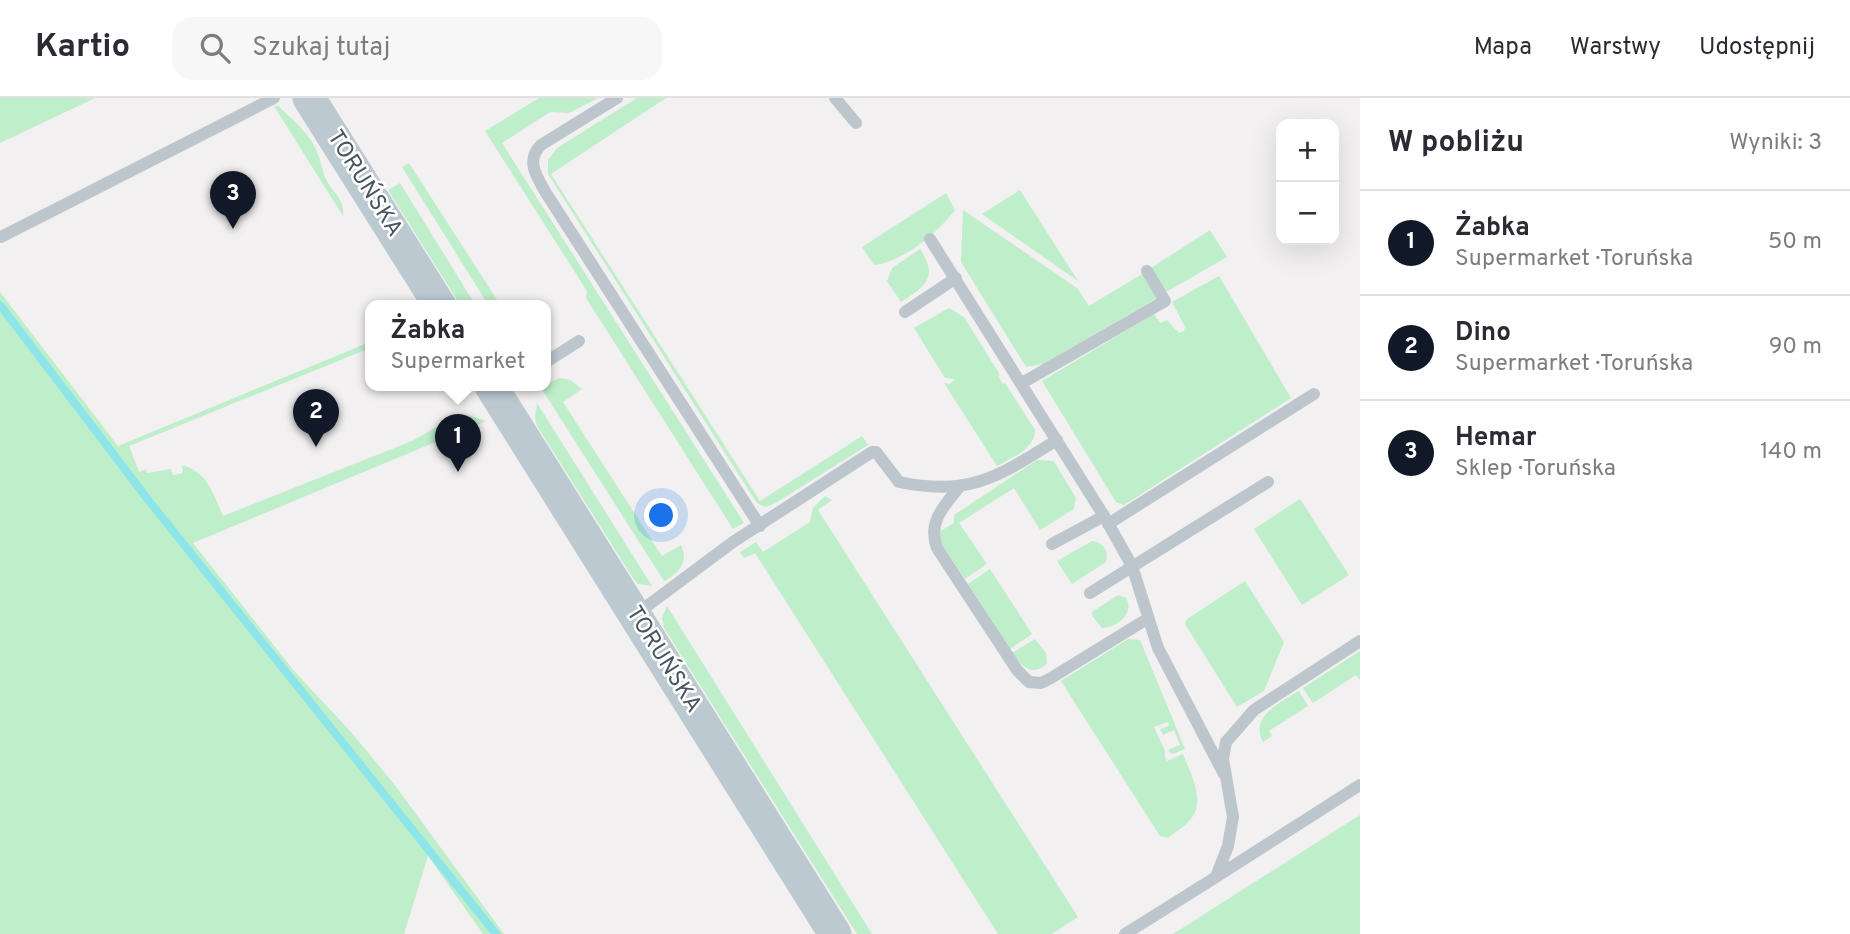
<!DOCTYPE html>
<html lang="pl">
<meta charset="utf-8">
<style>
:root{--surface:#fff;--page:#f7f7f7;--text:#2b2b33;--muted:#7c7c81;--line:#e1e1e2;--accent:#111827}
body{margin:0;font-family:Overpass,sans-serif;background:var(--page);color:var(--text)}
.controls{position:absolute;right:21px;top:21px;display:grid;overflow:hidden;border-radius:14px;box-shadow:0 7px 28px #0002}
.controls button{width:63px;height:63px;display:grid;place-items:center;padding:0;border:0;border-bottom:2px solid var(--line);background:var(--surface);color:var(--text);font:35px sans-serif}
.you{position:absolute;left:662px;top:418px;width:24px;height:24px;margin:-18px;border:5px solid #fff;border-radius:50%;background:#1a73e8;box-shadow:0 0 0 10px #1a73e833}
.badge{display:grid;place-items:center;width:46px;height:46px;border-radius:50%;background:var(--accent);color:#fff;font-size:23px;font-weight:700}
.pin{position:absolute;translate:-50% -58px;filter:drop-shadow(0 2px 4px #0008)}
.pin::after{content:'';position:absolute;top:37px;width:24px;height:21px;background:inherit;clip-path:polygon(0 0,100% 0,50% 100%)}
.popup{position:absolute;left:365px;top:202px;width:186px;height:91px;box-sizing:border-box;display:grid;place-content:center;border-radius:14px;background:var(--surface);filter:drop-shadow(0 2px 5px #0005);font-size:23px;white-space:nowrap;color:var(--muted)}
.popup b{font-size:26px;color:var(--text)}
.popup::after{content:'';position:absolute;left:50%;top:100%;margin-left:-14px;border:14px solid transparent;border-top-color:var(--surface)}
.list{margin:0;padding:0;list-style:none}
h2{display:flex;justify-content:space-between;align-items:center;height:91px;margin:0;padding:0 28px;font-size:30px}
h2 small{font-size:23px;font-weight:400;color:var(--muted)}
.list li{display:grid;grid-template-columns:46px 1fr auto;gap:21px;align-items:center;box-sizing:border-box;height:105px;padding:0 28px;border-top:2px solid var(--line)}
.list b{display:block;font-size:26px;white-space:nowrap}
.list p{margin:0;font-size:23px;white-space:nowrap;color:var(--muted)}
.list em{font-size:23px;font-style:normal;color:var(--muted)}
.icon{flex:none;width:38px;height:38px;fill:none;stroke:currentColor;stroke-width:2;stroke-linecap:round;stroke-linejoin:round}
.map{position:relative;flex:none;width:1360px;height:836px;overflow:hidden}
header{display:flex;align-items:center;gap:42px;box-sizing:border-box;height:98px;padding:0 35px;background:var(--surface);border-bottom:2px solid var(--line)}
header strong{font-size:33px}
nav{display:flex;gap:38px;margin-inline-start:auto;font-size:24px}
.search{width:490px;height:63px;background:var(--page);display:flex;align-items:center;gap:18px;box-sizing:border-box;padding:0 24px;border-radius:21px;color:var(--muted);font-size:26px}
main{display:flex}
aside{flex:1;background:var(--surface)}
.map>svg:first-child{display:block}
.green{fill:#bfeeca}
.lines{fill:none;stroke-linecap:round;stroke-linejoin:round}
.stream{stroke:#8de5ea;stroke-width:8}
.lane{stroke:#bcc6cc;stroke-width:12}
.secondary{stroke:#bcc9d1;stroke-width:33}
.labels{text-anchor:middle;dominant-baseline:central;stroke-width:5;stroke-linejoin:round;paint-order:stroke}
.street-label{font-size:23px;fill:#48565d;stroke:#fff}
</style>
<header>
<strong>Kartio</strong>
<div class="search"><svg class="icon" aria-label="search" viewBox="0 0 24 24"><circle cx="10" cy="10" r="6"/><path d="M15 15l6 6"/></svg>Szukaj tutaj</div>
<nav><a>Mapa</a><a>Warstwy</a><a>Udostępnij</a></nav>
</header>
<main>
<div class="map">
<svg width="1360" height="836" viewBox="0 0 1360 836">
<rect width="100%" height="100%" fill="#f2f0f0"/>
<g class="green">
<path d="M0,0H95L0,45Z"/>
<path d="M539,0H598L569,15L550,14L502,45L739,417L744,425L733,431L586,200L587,193L485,33Z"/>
<path d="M637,0H666L551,76L760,403L862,338L868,347L774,406L765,409L757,405L751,396L548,76V62L557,50Z"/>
<path d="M274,8H278C294,23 312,37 319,59C322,67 323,77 328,85C335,96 345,103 343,118Z"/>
<path d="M409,65L501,208H489L402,69Z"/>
<path d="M400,85L476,208H461L388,92Z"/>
<path d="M1020,92L1078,183L982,116Z"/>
<path d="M946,95L955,112C937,135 903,164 874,167L862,149Z"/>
<path d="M963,112L1077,190L1089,208L1142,176L1157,200L1043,266L1026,269L961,164Z"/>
<path d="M1210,132L1227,159L1166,194L1151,170Z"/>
<path d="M920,151C939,179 925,189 901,204L887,183L892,170Z"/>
<path d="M1219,178L1291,300L1124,407L1116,404L1042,283L1154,216L1160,225L1167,222L1179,235L1184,233L1185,229L1172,204Z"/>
<path d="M0,194L118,348L370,244V250L129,348L139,374L146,371L147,375L171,371L173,377L183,375L182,367C208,374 213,396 223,418L412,343L445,324L448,328L458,322H471L468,317L486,323L193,445L294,573L351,634L394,686L504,836H483L428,758L404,836H0Z"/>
<path d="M949,210L964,219L1000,277L998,278L1003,286L1005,285L1035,332C1034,352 1013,359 997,368L944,285L950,286L955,281L945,280L914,230Z"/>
<path d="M560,280L570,282L582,291L563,304L662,458L681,447C689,464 679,475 664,483L543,293L551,284Z"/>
<path d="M537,305L652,488L638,486L633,480L537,328L535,319Z"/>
<path d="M1037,362L1053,363L1055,365L1076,400L1074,411L1040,432L1014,390L959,425L987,466L965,481L939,442V434L954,425V417Z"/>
<path d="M825,398L832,402L818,412L1078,819L1052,836H998L755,455L744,460L740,454L756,444L763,454L810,424L813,410Z"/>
<path d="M1300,401L1349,477L1302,507L1254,431Z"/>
<path d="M1092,443C1104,445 1109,453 1106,464L1072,486L1057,463Z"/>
<path d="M990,471L1032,536L1010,551L968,486Z"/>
<path d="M1245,483L1284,544L1264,593L1237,609L1185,526L1187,521Z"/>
<path d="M1118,497L1126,500C1135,515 1117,530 1102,530L1093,519L1092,514Z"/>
<path d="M667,508L872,836H857L664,530L662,520Z"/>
<path d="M1035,541L1046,555L1047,565C1033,580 1021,568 1012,555Z"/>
<path d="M1128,541L1140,542L1185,651L1173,656L1170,655L1168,652L1180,647L1174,632L1163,637L1160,631L1169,628L1168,624L1154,629L1165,653V660L1167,663L1183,656C1190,675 1207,703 1190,722C1184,729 1175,734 1168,740L1160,738L1061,583Z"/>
<path d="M1360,553V582L1356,577L1313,605L1303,590Z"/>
<path d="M1299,593L1308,608L1269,633L1272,638L1263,644C1249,618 1281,604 1299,593Z"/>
<path d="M1360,717V836H1173Z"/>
</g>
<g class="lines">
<path class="stream" d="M0,207L149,403L496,836"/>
<g class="lane">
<path d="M617,0L541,47C525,63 537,79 546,95L760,428"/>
<path d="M835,0L856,25"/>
<path d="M1,139L274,0"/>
<path d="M930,141L1104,418L1132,468L1158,550L1224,676"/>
<path d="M905,214L956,180"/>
<path d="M546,264L579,243"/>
<path d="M1022,285L1165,203L1147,173"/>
<path d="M960,388C945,407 927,424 937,450L1017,572L1029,584L1041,585L1051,580L1147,521"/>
<path d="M1108,426L1314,296"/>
<path d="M1052,446L1104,418"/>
<path d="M1090,495L1268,384"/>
<path d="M635,517L733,444L872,354H876L899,384C970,399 999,378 1057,342"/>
<path d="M1216,779L1360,687"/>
<path d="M1125,836L1216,779L1228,748L1233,719L1223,661L1226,644L1254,612L1360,543"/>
</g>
<g class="secondary">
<path d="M309,0L440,208"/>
<path d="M491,288L835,836"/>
</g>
</g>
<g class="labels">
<g class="street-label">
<text transform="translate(364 86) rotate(58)">TORUŃSKA</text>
<text transform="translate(663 562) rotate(58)">TORUŃSKA</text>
</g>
</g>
</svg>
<div class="controls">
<button>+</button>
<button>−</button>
</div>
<div class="you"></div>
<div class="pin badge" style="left:458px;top:374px">1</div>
<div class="popup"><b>Żabka</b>Supermarket</div>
<div class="pin badge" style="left:316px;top:349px">2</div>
<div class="pin badge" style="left:233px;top:131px">3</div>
</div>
<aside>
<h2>W pobliżu<small>Wyniki: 3</small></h2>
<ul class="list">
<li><span class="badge">1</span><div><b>Żabka</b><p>Supermarket · Toruńska</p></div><em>50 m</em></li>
<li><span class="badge">2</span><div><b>Dino</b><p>Supermarket · Toruńska</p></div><em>90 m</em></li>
<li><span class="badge">3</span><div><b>Hemar</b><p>Sklep · Toruńska</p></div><em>140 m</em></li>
</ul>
</aside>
</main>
